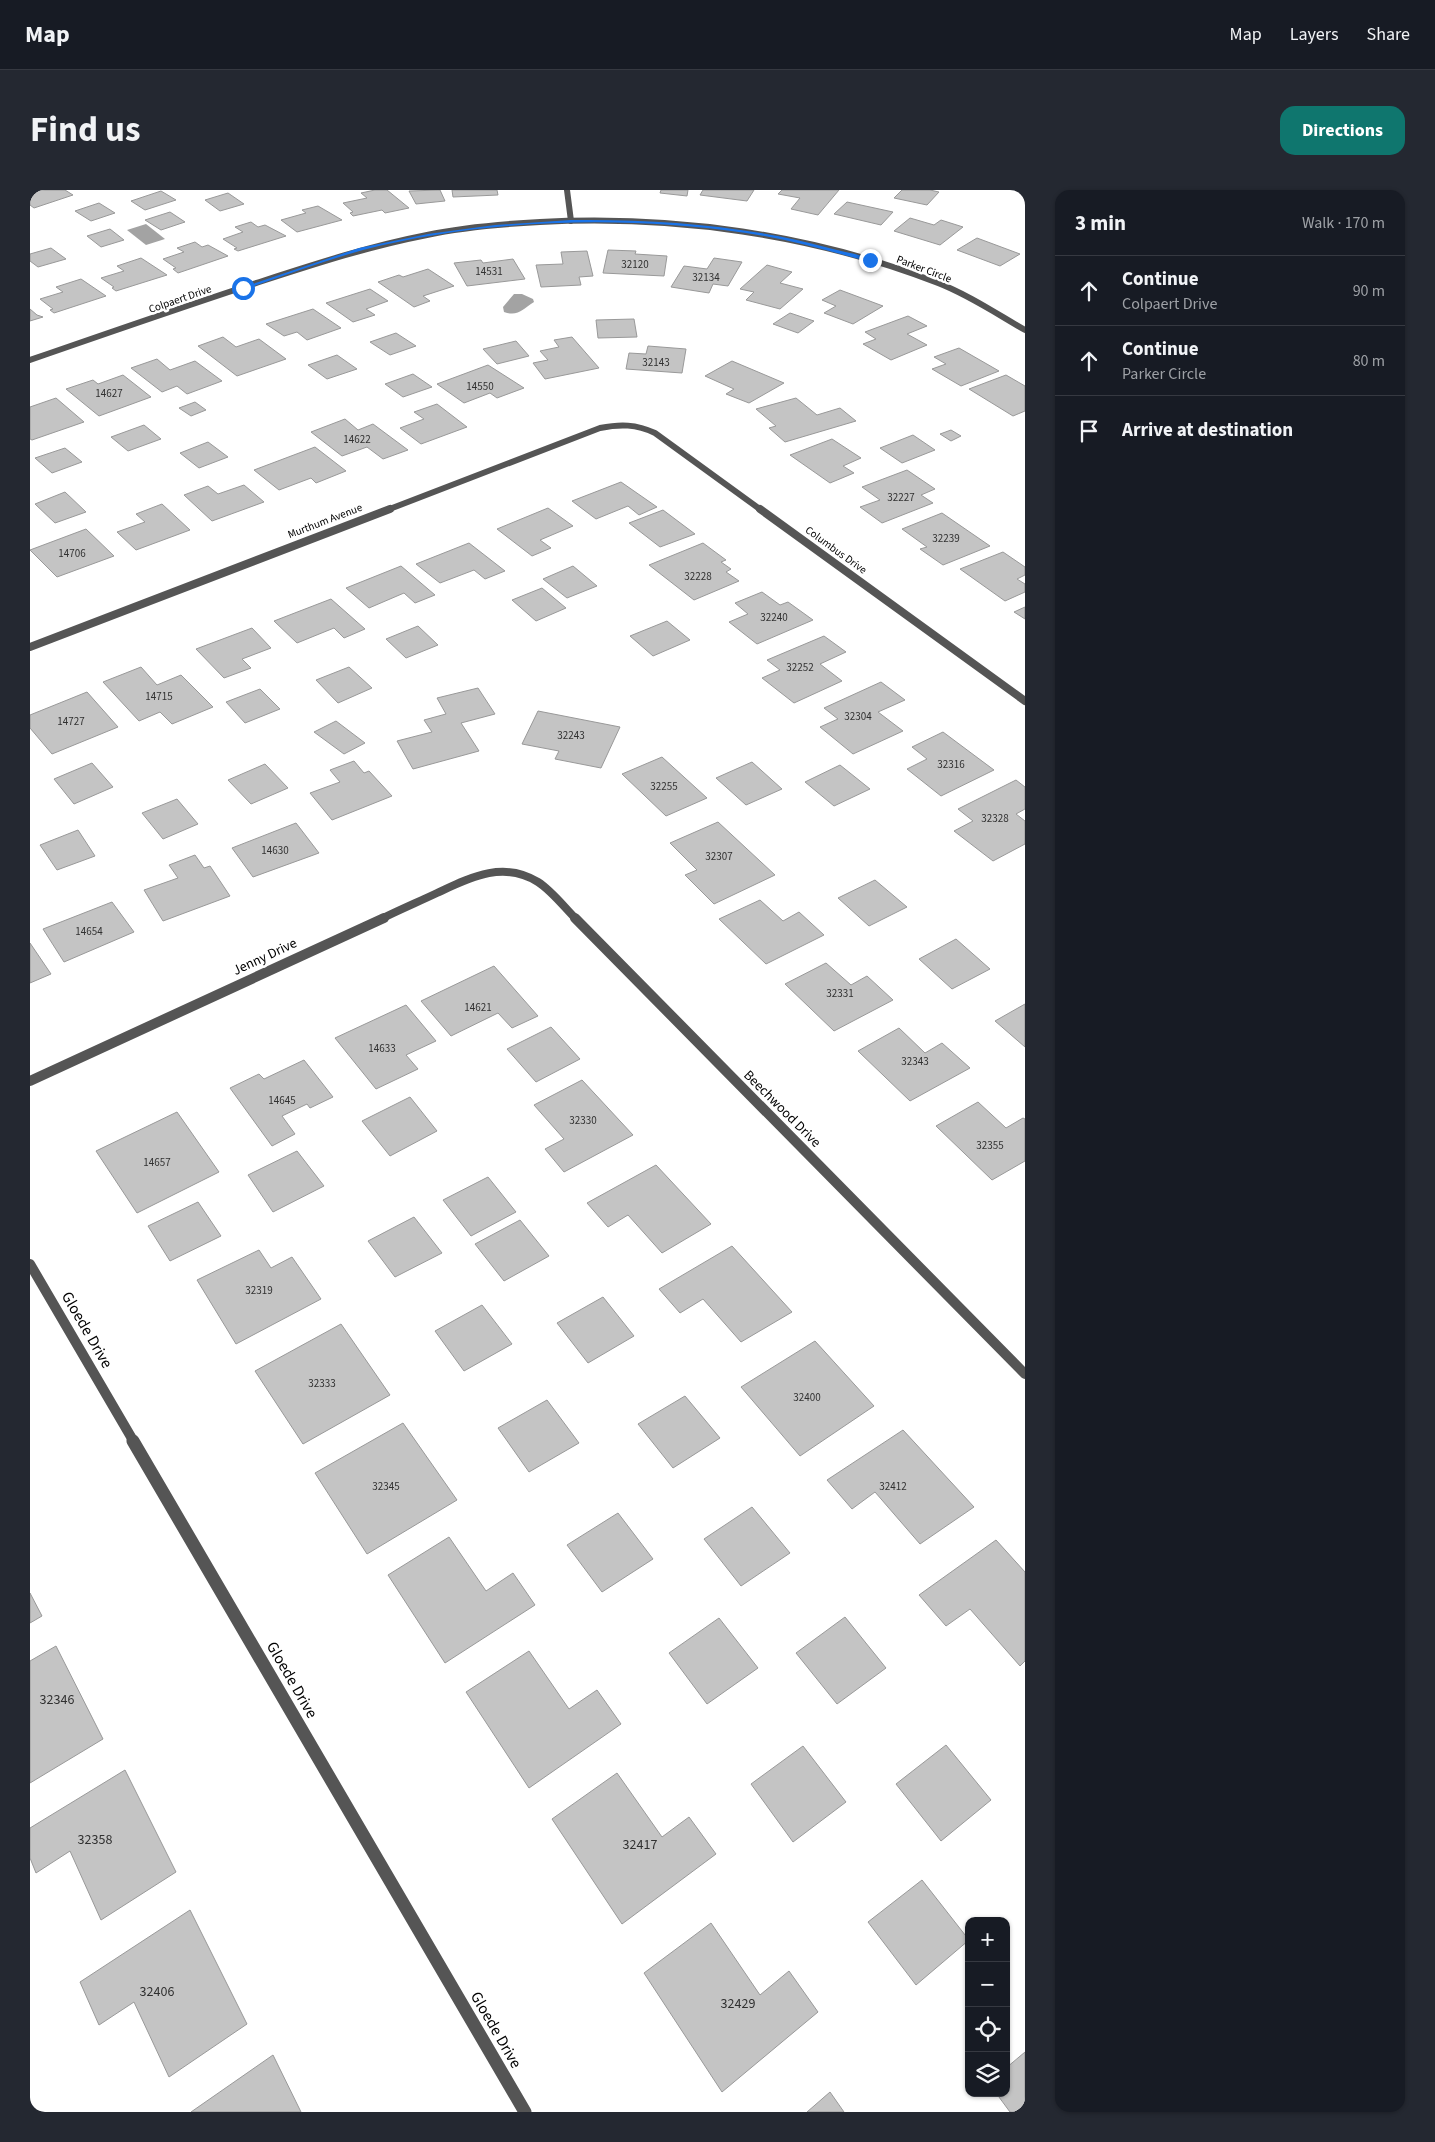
<!DOCTYPE html>
<meta charset="utf-8">
<style>
:root{--surface:#171b24;--page:#242831;--text:#f1f3f6;--muted:#9ea1a6;--line:#363941;--accent:#0f766e}
body{margin:0;font-family:"Source Sans 3",sans-serif;background:var(--page);color:var(--text)}
.controls{position:absolute;right:15px;bottom:15px;display:grid;overflow:hidden;border-radius:10px;box-shadow:0 1px 4px #0004}
.controls button{width:45px;height:45px;display:grid;place-items:center;padding:0;border:0;border-bottom:1px solid var(--line);background:var(--surface);color:var(--text);font:25px sans-serif}
.stop{position:absolute;width:15px;height:15px;margin:-11px;border:4px solid #1a73e8;border-radius:50%;background:#fff}
.stop.end{background:#1a73e8;border-color:#fff;box-shadow:0 1px 5px #0008}
.list{margin:0;padding:0;list-style:none}
h2{display:flex;justify-content:space-between;align-items:center;height:65px;margin:0;padding:0 20px;font-size:21px}
h2 small{font-size:16px;font-weight:400;color:var(--muted)}
.list li{display:grid;grid-template-columns:32px 1fr auto;gap:15px;align-items:center;box-sizing:border-box;height:70px;padding:0 20px;border-top:1px solid var(--line)}
.list b{display:block;font-size:19px;white-space:nowrap}
.list p{margin:0;font-size:16px;white-space:nowrap;color:var(--muted)}
.list em{font-size:16px;font-style:normal;color:var(--muted)}
.icon{flex:none;width:28px;height:28px;fill:none;stroke:currentColor;stroke-width:2;stroke-linecap:round;stroke-linejoin:round}
.map{position:relative;flex:none;width:995px;height:1922px;overflow:hidden;border-radius:15px}
header{display:flex;align-items:center;gap:30px;box-sizing:border-box;height:70px;padding:0 25px;background:var(--surface);border-bottom:1px solid var(--line)}
header strong{font-size:24px}
nav{display:flex;gap:28px;margin-inline-start:auto;font-size:18px}
.intro{display:flex;align-items:center;justify-content:space-between;box-sizing:border-box;height:120px;padding:0 30px}
h1{margin:0;font-size:35px}
.button{padding:12px 22px;border-radius:15px;background:var(--accent);color:#fff;font-size:18px;font-weight:700}
main{display:flex;gap:30px;padding:0 30px}
aside{flex:1;background:var(--surface);border-radius:15px;box-shadow:0 1px 4px #0004}
.map>svg:first-child{display:block}
.water{fill:#a3a3a3}
.building{fill:#c4c4c4;stroke:#999}
.lines{fill:none;stroke-linecap:round;stroke-linejoin:round}
.minor-far3{stroke:#555;stroke-width:6}
.minor-far2{stroke:#555;stroke-width:8}
.minor-far1{stroke:#555;stroke-width:10}
.minor{stroke:#555;stroke-width:13}
.route{fill:#1a73e8}
.labels{text-anchor:middle;dominant-baseline:central;stroke-width:5;stroke-linejoin:round;paint-order:stroke}
.number-label{font-size:11px;fill:#313131}
.far-street-label{font-size:11px;fill:#000;stroke:#fff}
.street-label{font-size:14px;fill:#000;stroke:#fff}
.near-number-label{font-size:14px;fill:#313131}
.near-street-label{font-size:16px;fill:#000;stroke:#fff}
</style>
<header>
<strong>Map</strong>
<nav><a>Map</a><a>Layers</a><a>Share</a></nav>
</header>
<div class="intro"><h1>Find us</h1><a class="button">Directions</a></div>
<main>
<div class="map">
<svg width="995" height="1922" viewBox="0 0 995 1922">
<rect width="100%" height="100%" fill="#fff"/>
<g class="water">
<path d="M116,34L135,49L116,55L97,40Z"/>
<path d="M484,104H492L503,109L504,112C493,119 488,127 474,122L473,117Z"/>
</g>
<g class="building">
<path d="M0,0H35L43,5L4,18L0,15Z"/>
<path d="M345,0H357L379,18L355,23L352,20L323,26L320,23L323,22L313,13L337,8L331,3Z"/>
<path d="M410,0L415,11L386,14L379,1Z"/>
<path d="M422,0H467L468,5L423,7Z"/>
<path d="M631,0H658L657,6L630,3Z"/>
<path d="M673,0H724L717,11L670,5Z"/>
<path d="M752,0H809L788,25L761,19L770,8L748,4Z"/>
<path d="M872,0H900L909,2L897,15L864,8Z"/>
<path d="M131,1L146,10L115,20L101,11Z"/>
<path d="M198,3L214,14L190,21L175,10Z"/>
<path d="M817,12L863,22L851,35L804,24Z"/>
<path d="M69,13L85,23L61,31L45,21Z"/>
<path d="M288,16L312,30L267,42L251,30L276,23L272,20Z"/>
<path d="M140,22L155,32L131,40L115,30Z"/>
<path d="M880,28L904,35L911,30L933,37L910,55L864,41Z"/>
<path d="M221,32L228,37L235,35L256,46L208,61L204,59L207,58L193,49L213,42L205,37Z"/>
<path d="M80,39L94,50L71,57L57,46Z"/>
<path d="M947,48L990,64L970,76L927,60Z"/>
<path d="M165,52L172,57L178,55L198,66L148,83L143,79L146,78L133,69L154,62L147,58Z"/>
<path d="M21,58L36,69L8,77L0,71V64Z"/>
<path d="M578,60L606,61L605,64L637,66L634,86L573,83Z"/>
<path d="M557,61L563,86L549,87L551,95L511,97L506,75L533,74L531,62Z"/>
<path d="M111,68L137,85L86,101L82,98L84,97L71,88L94,81L87,76Z"/>
<path d="M684,68L712,72L698,96L683,94L679,103L641,97L654,76L677,79Z"/>
<path d="M483,69L495,89L437,96L424,73L451,70L453,73Z"/>
<path d="M737,75L762,82L750,93L773,99L750,119L716,110L724,102L710,99Z"/>
<path d="M398,79L424,96L393,106L400,111L384,117L348,92L369,85L373,87Z"/>
<path d="M51,89L76,106L24,123L20,120L23,119L10,109L33,102L26,97Z"/>
<path d="M340,99L358,111L336,119L345,125L323,132L296,113Z"/>
<path d="M810,100L853,116L823,134L794,123L806,116L792,110Z"/>
<path d="M0,119L7,125L13,127L0,131Z"/>
<path d="M283,119L311,138L277,150L267,142L254,146L236,134Z"/>
<path d="M760,123L784,131L768,143L743,134Z"/>
<path d="M878,126L897,136L877,144L897,155L861,170L833,154L846,149L835,142Z"/>
<path d="M604,129L607,147L568,148L566,130Z"/>
<path d="M366,143L386,156L360,165L340,152Z"/>
<path d="M193,147L206,157L229,149L256,169L207,186L168,156Z"/>
<path d="M542,147L569,178L515,189L503,173L518,170L510,161L529,157L524,150Z"/>
<path d="M486,151L499,166L467,174L453,159Z"/>
<path d="M618,156L656,159L652,183L596,179L599,163L616,164Z"/>
<path d="M929,158L969,181L931,196L902,179L916,174L904,167Z"/>
<path d="M307,165L327,179L297,189L278,175Z"/>
<path d="M127,169L140,180L165,171L192,191L157,204L147,196L132,202L101,178Z"/>
<path d="M702,171L754,193L719,213L696,204L704,199L675,186Z"/>
<path d="M458,175L494,198L467,208L460,203L434,213L407,194Z"/>
<path d="M383,184L402,197L373,207L355,194Z"/>
<path d="M93,185L121,207L69,226L36,199L63,190L68,194Z"/>
<path d="M976,185L995,196V221L983,226L939,199Z"/>
<path d="M26,208L54,232L2,250L0,249V217Z"/>
<path d="M766,208L787,225L810,218L826,231L755,252L739,238L746,236L726,219Z"/>
<path d="M165,212L176,220L161,226L149,218Z"/>
<path d="M407,214L437,237L391,254L370,238L394,229L384,222Z"/>
<path d="M315,229L328,240L343,234L378,260L353,269L337,257L312,266L281,242Z"/>
<path d="M114,235L131,249L98,261L81,247Z"/>
<path d="M921,240L931,246L921,251L910,244Z"/>
<path d="M883,245L905,260L872,273L850,258Z"/>
<path d="M802,249L831,268L813,276L824,283L800,293L760,265Z"/>
<path d="M178,252L198,267L169,278L150,263Z"/>
<path d="M285,257L316,281L286,293L281,288L249,300L224,280Z"/>
<path d="M35,258L52,272L22,283L5,268Z"/>
<path d="M877,280L905,299L891,305L903,313L852,333L830,317L850,310L832,297Z"/>
<path d="M591,292L627,317L609,325L598,316L566,329L542,311Z"/>
<path d="M214,295L234,312L182,331L154,305L178,296L188,304Z"/>
<path d="M35,302L56,322L25,333L5,314Z"/>
<path d="M132,314L160,340L106,360L87,342L115,332L106,324Z"/>
<path d="M518,318L543,336L510,350L521,358L502,366L467,339Z"/>
<path d="M633,320L665,344L630,357L599,333Z"/>
<path d="M912,323L960,356L913,375L890,359L897,357L872,339Z"/>
<path d="M56,339L84,366L27,387L0,360Z"/>
<path d="M439,353L475,381L455,389L444,380L410,393L386,374Z"/>
<path d="M673,353L696,370L691,372L701,379L696,382L709,391L664,410L619,375Z"/>
<path d="M973,362L995,377V385L987,389L995,394V402L975,411L930,379Z"/>
<path d="M371,376L405,405L385,413L374,403L339,418L316,398Z"/>
<path d="M543,376L567,396L537,408L513,389Z"/>
<path d="M512,398L536,418L506,431L482,410Z"/>
<path d="M732,402L750,415L758,412L783,430L727,454L699,432L718,424L705,413Z"/>
<path d="M301,409L335,439L314,448L304,438L267,453L244,431Z"/>
<path d="M995,417V429L984,422Z"/>
<path d="M637,431L660,450L623,466L600,446Z"/>
<path d="M388,436L408,455L376,468L356,449Z"/>
<path d="M222,438L241,458L212,469L221,478L194,488L166,459Z"/>
<path d="M794,446L816,462L790,474L812,491L764,513L732,488L750,480L737,470Z"/>
<path d="M111,477L127,495L151,485L183,517L142,534L130,522L109,531L73,492Z"/>
<path d="M319,477L342,498L308,513L286,490Z"/>
<path d="M851,492L875,510L848,522L873,541L823,564L790,537L808,529L794,518Z"/>
<path d="M448,498L465,524L431,533L449,561L383,579L367,551L402,542L394,530L416,524L407,508Z"/>
<path d="M230,499L250,519L215,533L196,512Z"/>
<path d="M57,502L88,537L22,564L0,538V525Z"/>
<path d="M508,521L590,537L571,578L525,569L529,561L492,554Z"/>
<path d="M306,531L335,553L314,564L284,542Z"/>
<path d="M913,542L964,580L911,606L877,579L897,569L882,557Z"/>
<path d="M632,567L677,608L636,626L592,584Z"/>
<path d="M324,571L334,583L339,581L362,606L302,630L280,603L310,592L300,580Z"/>
<path d="M722,572L752,599L716,615L686,588Z"/>
<path d="M62,573L83,597L44,614L24,589Z"/>
<path d="M235,574L258,598L221,614L198,590Z"/>
<path d="M810,575L840,599L804,616L775,592Z"/>
<path d="M986,590L995,597V619L986,624L995,631V654L963,671L924,641L943,631L928,619Z"/>
<path d="M147,609L168,634L133,649L112,623Z"/>
<path d="M688,632L745,685L684,714L655,685L667,680L640,653Z"/>
<path d="M266,633L289,663L223,687L202,658Z"/>
<path d="M48,640L65,666L27,680L10,655Z"/>
<path d="M165,665L174,678L180,676L200,706L133,731L114,700L148,688L139,675Z"/>
<path d="M845,690L877,717L839,736L808,708Z"/>
<path d="M730,710L753,731L769,722L794,745L736,774L689,729Z"/>
<path d="M82,712L104,742L34,772L13,739Z"/>
<path d="M926,749L960,779L922,799L889,769Z"/>
<path d="M0,753L21,784L0,793Z"/>
<path d="M796,773L821,795L837,786L863,810L804,841L755,794Z"/>
<path d="M464,776L508,826L482,838L468,823L421,846L391,811Z"/>
<path d="M995,814V857L965,831Z"/>
<path d="M376,815L406,851L376,865L388,879L346,899L305,848Z"/>
<path d="M521,837L550,869L506,892L477,859Z"/>
<path d="M869,838L895,863L912,853L940,878L880,911L828,861Z"/>
<path d="M274,870L303,907L280,918L277,914L252,926L265,944L242,956L200,898L229,884L234,889Z"/>
<path d="M552,890L603,945L534,982L515,959L534,949L504,915Z"/>
<path d="M380,907L407,941L360,966L332,931Z"/>
<path d="M948,912L976,938L993,928L995,929V971L962,990L906,936Z"/>
<path d="M147,922L189,982L107,1023L66,961Z"/>
<path d="M267,961L294,996L243,1022L218,985Z"/>
<path d="M626,975L681,1034L632,1063L598,1025L578,1037L557,1013Z"/>
<path d="M458,987L486,1022L441,1046L413,1010Z"/>
<path d="M168,1012L191,1046L140,1071L118,1036Z"/>
<path d="M384,1027L412,1063L365,1087L338,1051Z"/>
<path d="M490,1030L519,1066L474,1091L445,1054Z"/>
<path d="M702,1056L762,1122L711,1152L673,1109L650,1123L629,1099Z"/>
<path d="M229,1060L241,1078L262,1067L291,1109L206,1154L167,1090Z"/>
<path d="M573,1107L604,1146L558,1173L527,1133Z"/>
<path d="M452,1115L482,1154L434,1181L405,1141Z"/>
<path d="M311,1134L360,1205L273,1254L225,1181Z"/>
<path d="M785,1151L844,1216L770,1266L711,1197Z"/>
<path d="M655,1206L690,1248L643,1278L608,1234Z"/>
<path d="M517,1210L549,1253L499,1282L468,1238Z"/>
<path d="M373,1233L427,1310L337,1364L285,1283Z"/>
<path d="M873,1240L944,1317L890,1354L845,1302L822,1319L797,1290Z"/>
<path d="M722,1317L760,1363L711,1396L674,1349Z"/>
<path d="M588,1323L623,1369L572,1402L537,1355Z"/>
<path d="M419,1347L456,1401L483,1383L505,1415L415,1473L358,1385Z"/>
<path d="M966,1350L995,1382V1471L990,1476L940,1419L916,1436L889,1405Z"/>
<path d="M0,1403L12,1426L0,1433Z"/>
<path d="M815,1427L856,1478L807,1514L766,1463Z"/>
<path d="M689,1428L728,1478L677,1514L639,1463Z"/>
<path d="M26,1456L73,1549L0,1593V1471Z"/>
<path d="M499,1461L539,1519L567,1500L591,1534L499,1598L436,1502Z"/>
<path d="M916,1555L961,1610L911,1651L866,1594Z"/>
<path d="M773,1556L816,1612L763,1652L721,1594Z"/>
<path d="M95,1580L146,1682L71,1730L40,1661L6,1683L0,1668V1638Z"/>
<path d="M587,1583L632,1647L659,1627L686,1664L592,1734L522,1629Z"/>
<path d="M892,1690L939,1750L886,1795L838,1732Z"/>
<path d="M160,1720L217,1834L139,1887L104,1812L69,1835L50,1792Z"/>
<path d="M681,1733L730,1805L759,1781L788,1822L692,1902L614,1783Z"/>
<path d="M995,1862V1922H980L966,1903H976V1878Z"/>
<path d="M243,1865L271,1922H161Z"/>
<path d="M800,1902L814,1922H777Z"/>
</g>
<g class="lines">
<g class="minor-far3">
<path d="M537,0L541,31"/>
<path d="M0,170C72,145 144,120 217,96C276,77 335,57 397,45C434,37 472,34 510,32C645,25 782,44 908,93C939,105 967,124 995,140"/>
<path d="M357,320L570,238C590,234 606,234 625,243L731,320"/>
</g>
<g class="minor-far2">
<path d="M730,319L995,511"/>
<path d="M0,457L360,319"/>
<path d="M351,729C369,720 388,712 407,703C439,688 473,670 508,692C522,701 534,717 546,729"/>
</g>
<g class="minor-far1">
<path d="M545,728L995,1184"/>
<path d="M0,891L354,728"/>
<path d="M0,1074L104,1252"/>
</g>
<path class="minor" d="M103,1251L495,1922"/>
</g>
<path class="route" d="M541,30C627,29 715,35 799,58C813,62 830,64 843,70L840,72C799,61 758,49 716,43C592,25 455,29 333,60C293,71 254,86 215,99L211,98L329,58L398,44L465,35Z"/>
<g class="labels">
<g class="number-label">
<text x="605" y="74">32120</text>
<text x="459" y="81">14531</text>
<text x="676" y="87">32134</text>
<text x="626" y="172">32143</text>
<text x="450" y="196">14550</text>
<text x="79" y="203">14627</text>
<text x="327" y="249">14622</text>
<text x="871" y="307">32227</text>
<text x="916" y="348">32239</text>
<text x="42" y="363">14706</text>
<text x="668" y="386">32228</text>
<text x="744" y="427">32240</text>
<text x="770" y="477">32252</text>
<text x="129" y="506">14715</text>
<text x="828" y="526">32304</text>
<text x="41" y="531">14727</text>
<text x="541" y="545">32243</text>
<text x="921" y="574">32316</text>
<text x="634" y="596">32255</text>
<text x="965" y="628">32328</text>
<text x="245" y="660">14630</text>
<text x="689" y="666">32307</text>
<text x="59" y="741">14654</text>
<text x="810" y="803">32331</text>
<text x="448" y="817">14621</text>
<text x="352" y="858">14633</text>
<text x="885" y="871">32343</text>
<text x="252" y="910">14645</text>
<text x="553" y="930">32330</text>
<text x="960" y="955">32355</text>
<text x="127" y="972">14657</text>
<text x="229" y="1100">32319</text>
<text x="292" y="1193">32333</text>
<text x="777" y="1207">32400</text>
<text x="356" y="1296">32345</text>
<text x="863" y="1296">32412</text>
</g>
<g class="far-street-label">
<text transform="translate(894 79) rotate(21)">Parker Circle</text>
<text transform="translate(150 109) rotate(-19)">Colpaert Drive</text>
<text transform="translate(295 331) rotate(-21)">Murthum Avenue</text>
<text transform="translate(806 360) rotate(36)">Columbus Drive</text>
</g>
<g class="street-label">
<text transform="translate(235 767) rotate(-25)">Jenny Drive</text>
<text transform="translate(752 919) rotate(45)">Beechwood Drive</text>
</g>
<g class="near-number-label">
<text x="27" y="1510">32346</text>
<text x="65" y="1650">32358</text>
<text x="610" y="1655">32417</text>
<text x="127" y="1802">32406</text>
<text x="708" y="1814">32429</text>
</g>
<g class="near-street-label">
<text transform="translate(57 1140) rotate(60)">Gloede Drive</text>
<text transform="translate(262 1490) rotate(60)">Gloede Drive</text>
<text transform="translate(466 1840) rotate(60)">Gloede Drive</text>
</g>
</g>
</svg>
<div class="controls">
<button>+</button>
<button>−</button>
<button><svg class="icon" aria-label="locate" viewBox="0 0 24 24"><circle cx="12" cy="12" r="6"/><path d="M12 2v4M12 18v4M2 12h4M18 12h4"/></svg></button>
<button><svg class="icon" aria-label="layers" viewBox="0 0 24 24"><path d="M12 4l9 5-9 5-9-5zM3 14l9 5 9-5"/></svg></button>
</div>
<div class="stop" style="left:213px;top:98px"></div>
<div class="stop end" style="left:840px;top:70px"></div>
</div>
<aside>
<h2>3 min<small>Walk · 170 m</small></h2>
<ul class="list">
<li><svg class="icon" aria-label="ahead" viewBox="0 0 24 24"><path d="M12 20V5M6 11l6-6 6 6"/></svg><div><b>Continue</b><p>Colpaert Drive</p></div><em>90 m</em></li>
<li><svg class="icon" aria-label="ahead" viewBox="0 0 24 24"><path d="M12 20V5M6 11l6-6 6 6"/></svg><div><b>Continue</b><p>Parker Circle</p></div><em>80 m</em></li>
<li><svg class="icon" aria-label="arrive" viewBox="0 0 24 24"><path d="M6 21V4h12l-3 4 3 4H6"/></svg><div><b>Arrive at destination</b></div></li>
</ul>
</aside>
</main>
